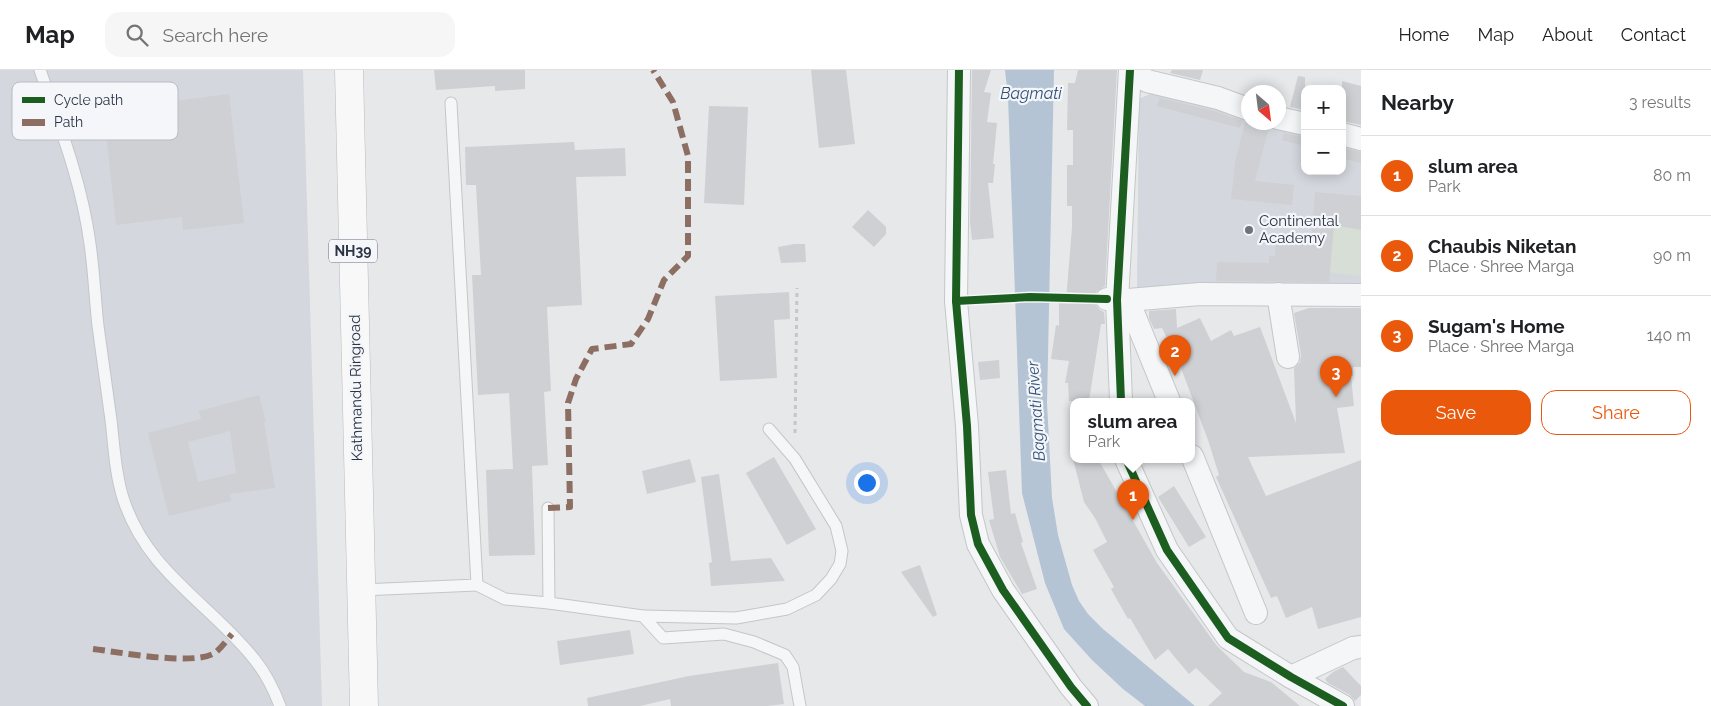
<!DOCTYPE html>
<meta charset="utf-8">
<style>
:root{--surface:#fff;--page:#f6f6f6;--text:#202124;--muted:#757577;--line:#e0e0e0;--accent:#ea580c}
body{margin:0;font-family:Raleway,sans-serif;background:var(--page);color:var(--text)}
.controls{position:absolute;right:15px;top:15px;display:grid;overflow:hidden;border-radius:10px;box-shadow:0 2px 12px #0003}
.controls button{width:45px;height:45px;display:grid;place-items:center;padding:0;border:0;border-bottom:1px solid var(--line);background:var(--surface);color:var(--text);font:25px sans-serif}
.compass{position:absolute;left:1241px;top:15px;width:45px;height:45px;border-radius:50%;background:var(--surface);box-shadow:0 2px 12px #0003;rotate:152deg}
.you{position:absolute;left:866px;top:412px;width:18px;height:18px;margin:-12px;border:4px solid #fff;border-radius:50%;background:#1a73e8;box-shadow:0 0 0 8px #1a73e833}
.badge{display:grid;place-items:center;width:32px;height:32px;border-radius:50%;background:var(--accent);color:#fff;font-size:16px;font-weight:700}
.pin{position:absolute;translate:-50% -41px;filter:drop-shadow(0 1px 2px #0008)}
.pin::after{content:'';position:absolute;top:26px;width:18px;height:15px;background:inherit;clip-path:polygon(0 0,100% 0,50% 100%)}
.popup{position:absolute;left:1070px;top:328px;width:125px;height:65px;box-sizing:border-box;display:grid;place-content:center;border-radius:10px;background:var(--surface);filter:drop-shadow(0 1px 4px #0005);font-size:16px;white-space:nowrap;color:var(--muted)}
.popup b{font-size:19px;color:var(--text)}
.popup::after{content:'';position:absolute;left:50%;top:100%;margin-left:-10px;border:10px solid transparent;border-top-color:var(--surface)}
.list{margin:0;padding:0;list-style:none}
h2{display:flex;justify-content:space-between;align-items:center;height:65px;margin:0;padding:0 20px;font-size:21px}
h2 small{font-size:16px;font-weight:400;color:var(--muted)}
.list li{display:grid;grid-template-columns:32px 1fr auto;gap:15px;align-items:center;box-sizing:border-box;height:80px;padding:0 20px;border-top:1px solid var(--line)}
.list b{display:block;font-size:19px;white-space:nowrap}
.list p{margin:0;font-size:16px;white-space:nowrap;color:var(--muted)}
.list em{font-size:16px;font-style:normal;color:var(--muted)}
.actions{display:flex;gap:10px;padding:15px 20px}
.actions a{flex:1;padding:11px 0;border:1px solid var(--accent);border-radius:15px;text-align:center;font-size:18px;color:var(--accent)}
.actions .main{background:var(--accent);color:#fff}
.icon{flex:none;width:28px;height:28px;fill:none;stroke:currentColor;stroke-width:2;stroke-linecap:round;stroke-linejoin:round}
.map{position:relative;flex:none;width:1361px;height:636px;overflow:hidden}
header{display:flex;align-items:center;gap:30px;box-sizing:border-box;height:70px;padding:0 25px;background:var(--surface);border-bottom:1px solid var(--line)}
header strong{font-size:24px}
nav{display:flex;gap:28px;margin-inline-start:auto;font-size:18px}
.search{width:350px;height:45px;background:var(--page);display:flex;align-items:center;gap:12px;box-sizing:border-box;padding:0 18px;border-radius:15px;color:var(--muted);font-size:19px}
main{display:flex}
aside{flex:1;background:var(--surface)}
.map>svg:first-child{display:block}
.built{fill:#d4d7dd}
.green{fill:#d6ded6}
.water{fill:#b4c4d5}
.building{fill:#ced0d3;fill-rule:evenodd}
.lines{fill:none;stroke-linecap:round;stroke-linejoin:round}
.lane-casing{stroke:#c4c6c8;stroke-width:13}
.street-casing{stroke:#c4c6c8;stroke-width:24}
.highway-casing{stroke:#b8bbbf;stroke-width:29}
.path{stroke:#c5c6ca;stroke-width:3;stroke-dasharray:4 4;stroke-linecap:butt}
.lane{stroke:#f5f6f7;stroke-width:11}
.street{stroke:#f5f6f7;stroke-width:22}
.highway{stroke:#f8f8f8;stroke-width:28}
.quiet{stroke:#8d6e63;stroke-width:6;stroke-dasharray:12 6;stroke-linecap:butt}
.cycleway-casing{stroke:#f4f6f9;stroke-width:11}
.cycleway{stroke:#1b5e20;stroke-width:8}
.poi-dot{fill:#6c737f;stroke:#f4f6f9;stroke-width:2}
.labels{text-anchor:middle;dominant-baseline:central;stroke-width:4.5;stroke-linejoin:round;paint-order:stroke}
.shield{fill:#f4f6f9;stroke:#676e7b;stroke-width:1}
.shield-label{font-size:14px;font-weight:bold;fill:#2b3445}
.poi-label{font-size:15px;fill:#2b3445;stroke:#f4f6f9;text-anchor:start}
.street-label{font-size:15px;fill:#2b3445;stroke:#f4f6f9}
.water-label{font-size:16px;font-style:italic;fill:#34527a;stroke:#f4f6f9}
.key{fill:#f4f6f9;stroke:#b8bcc3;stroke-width:1}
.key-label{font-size:14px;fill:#2b3445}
</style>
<header>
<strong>Map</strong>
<div class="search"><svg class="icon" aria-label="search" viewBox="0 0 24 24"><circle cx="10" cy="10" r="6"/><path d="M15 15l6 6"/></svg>Search here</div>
<nav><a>Home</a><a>Map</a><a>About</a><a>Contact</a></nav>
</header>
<main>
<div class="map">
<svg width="1361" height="636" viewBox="0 0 1361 636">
<rect width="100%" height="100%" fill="#e6e8ea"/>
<g class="built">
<path d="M0,0H303L322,636H0Z"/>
<path d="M1152,23L1248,44V52H1278L1305,58V101H1342V67L1361,72V219H1137L1139,29Z"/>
</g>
<path class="green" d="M1333,141L1361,144V206L1326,202Z"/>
<path class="water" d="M1005,0H1054L1047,333L1052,428L1058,465L1072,515L1079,531L1088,544L1103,559L1195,636H1145L1123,619L1092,590L1064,559L1045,513L1022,423L1008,27Z"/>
<g class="building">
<path d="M434,0H525V19L495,21V16L436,20Z"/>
<path d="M811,0H846L855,74L819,78Z"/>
<path d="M972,0H991L984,22L991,23L987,52L997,53L993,94H995L993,113H988L994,168L972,170L970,152Z"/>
<path d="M1078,0H1117L1105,216L1096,222L1094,229L1096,235L1100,240L1104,242L1105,254H1101L1089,331H1069L1068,313H1065L1069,291L1051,289L1056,255L1059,256V230H1066L1072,158V136H1067V95H1073V60H1067L1068,13H1075Z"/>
<path d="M1172,0H1203L1200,10L1170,3Z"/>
<path d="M1298,6L1305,7V40L1290,37Z"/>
<path d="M1342,11L1361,16V55L1342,51Z"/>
<path d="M229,24L244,153L183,160L182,147L116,155L103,34L165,26L166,32Z"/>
<path d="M1160,28L1214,41L1242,51L1240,58L1157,36Z"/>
<path d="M709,36L748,37L744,135L704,133Z"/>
<path d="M1245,52H1266L1269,57L1255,111L1294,115L1292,135L1231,129L1235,93Z"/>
<path d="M1284,63L1305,67V76L1282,70Z"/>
<path d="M574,72L575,80L625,78L626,106L576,107L582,235L547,237L551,321L544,322L548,395L532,396L535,485L489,486L486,400L513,399L509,323L478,325L472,205H481L476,115H466L465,77Z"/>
<path d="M1342,78L1361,82V93L1342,88Z"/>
<path d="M1315,122L1361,126V160L1334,155L1329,212L1216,211L1217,192L1269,193V186H1275L1276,171L1311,175Z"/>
<path d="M868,140L886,157V164L874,177L852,157Z"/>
<path d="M794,174H805L806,192L781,193L778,177Z"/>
<path d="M789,222L790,249L774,250L777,308L720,311L715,226Z"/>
<path d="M1309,238H1361V297H1353V306H1351L1354,336L1337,338L1345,383L1248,387L1266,426L1361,390V547L1318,559L1312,537L1286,548L1277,526L1271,528L1216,407L1219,405L1208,370L1181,298L1162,258L1154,259L1149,248V241L1176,239L1177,258L1200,248L1211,271L1231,260L1234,266L1260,257L1296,353L1294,298L1300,292L1301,285L1294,243Z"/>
<path d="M999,290L1000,308L980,310L978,292Z"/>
<path d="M259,325L266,352H264L275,418L230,424L231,431L169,446L148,363L201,349L199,341ZM230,361L236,403L198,412L188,372Z"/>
<path d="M774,387L816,459L787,475L746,403Z"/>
<path d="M690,389L696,412L647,424L642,401Z"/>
<path d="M1073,389H1098L1157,493L1217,576L1244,602L1271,612L1300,636H1208L1222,623L1196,598L1189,604L1168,579L1155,590L1130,548L1128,549L1111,519L1114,517L1093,480L1107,472L1095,448L1084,432Z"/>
<path d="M1006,400L1011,444L1015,443L1023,472L1021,473L1037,519L1022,524L1000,487L989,450L994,449L988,402Z"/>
<path d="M719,404L731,491L771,488L785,511L711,516L709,493L712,492L701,407Z"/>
<path d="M1174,416L1206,467L1189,477L1158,427Z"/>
<path d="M920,495L937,545L933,547L901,502Z"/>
<path d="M630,560L634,584L560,595L557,571Z"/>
<path d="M778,593L784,634L767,636H671L670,629L640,636H588L587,628L689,606Z"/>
<path d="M1343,597L1361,616V625L1355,631L1350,625L1328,613L1325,609L1333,602Z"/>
</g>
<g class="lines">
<g class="lane-casing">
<g id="lane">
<path d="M40,0C60,57 82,113 90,174C94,201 95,229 98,256C102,287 107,319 111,350C114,375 115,403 123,428C147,503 210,533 255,590C266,604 274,620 280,636"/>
<path d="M548,438L549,533L643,546L663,568L724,564L754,572L785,585L793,597L800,636"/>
<path d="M477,515L505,529L549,533"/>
<path d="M361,520L477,515L451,33"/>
<path d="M643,546L736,548L787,539L816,525L831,509L840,494L842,481L836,456L795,389L769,359"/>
</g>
</g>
<g class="street-casing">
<g id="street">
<path d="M959,0L956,231L967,356L971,445L978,474L1003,520L1071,617L1087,636"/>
<path d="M1131,0L1147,11L1218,28L1248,39"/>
<path d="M1278,48L1305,54"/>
<path d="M1342,64L1361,69"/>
<path d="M1278,224L1288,287"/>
<path d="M1107,229L1128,230L1200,224L1361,225"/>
<path d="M1128,230L1169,331"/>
<path d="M1121,331L1117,230L1130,0"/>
<path d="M1192,386L1256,543"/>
<path d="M1126,389L1167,480L1228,568L1291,607L1343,636"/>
<path d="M1291,607L1353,578L1361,577"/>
</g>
</g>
<g class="highway-casing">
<path id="highway" d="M349,0L364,636"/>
</g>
<path class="path" d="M795,363L797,218"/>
<use href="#lane" class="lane"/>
<use href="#street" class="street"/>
<use href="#highway" class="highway"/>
<g class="quiet">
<path d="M548,438L570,437L568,333L576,309L592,279L631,274L648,249L664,210L688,186V86L673,32L653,0"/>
<path d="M93,579C119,582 197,597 216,582C222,577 227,570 232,564"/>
</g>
<g class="cycleway-casing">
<g id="cycleway">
<path d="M959,0L956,231L967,356L971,445L978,474L1003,520L1071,617L1087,636"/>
<path d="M956,231L1030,227L1107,229"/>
<path d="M1121,331L1117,230L1130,0"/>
<path d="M1126,389L1167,480L1228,568L1291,607L1343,636"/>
</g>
</g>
<use href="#cycleway" class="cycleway"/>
</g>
<circle class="poi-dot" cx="1249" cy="160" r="5"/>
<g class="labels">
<rect class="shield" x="329" y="169.5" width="48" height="23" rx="4"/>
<g class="shield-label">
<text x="353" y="181">NH39</text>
</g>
<g class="poi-label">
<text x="1259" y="151">Continental<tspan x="1259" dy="17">Academy</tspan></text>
</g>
<g class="street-label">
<text transform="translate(356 318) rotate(-91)">Kathmandu Ringroad</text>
</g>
<g class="water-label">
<text x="1031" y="23">Bagmati</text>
<text transform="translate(1036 341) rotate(-94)">Bagmati River</text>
</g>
</g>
<rect x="12" y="12" width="166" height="58" rx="8" class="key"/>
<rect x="22" y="27" width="23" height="6" fill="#1b5e20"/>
<rect x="22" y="49" width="23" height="7" fill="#8d6e63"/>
<g class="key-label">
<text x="54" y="35">Cycle path</text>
<text x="54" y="57">Path</text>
</g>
</svg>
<div class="controls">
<button>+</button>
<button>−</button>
</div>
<svg class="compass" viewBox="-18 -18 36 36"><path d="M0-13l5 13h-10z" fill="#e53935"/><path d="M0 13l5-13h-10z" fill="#757577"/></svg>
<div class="you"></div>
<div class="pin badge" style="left:1133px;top:450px">1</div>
<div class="popup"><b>slum area</b>Park</div>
<div class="pin badge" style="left:1175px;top:306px">2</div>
<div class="pin badge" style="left:1336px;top:327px">3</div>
</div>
<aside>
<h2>Nearby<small>3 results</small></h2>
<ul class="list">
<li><span class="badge">1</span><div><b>slum area</b><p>Park</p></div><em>80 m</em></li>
<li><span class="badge">2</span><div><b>Chaubis Niketan</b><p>Place · Shree Marga</p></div><em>90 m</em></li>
<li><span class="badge">3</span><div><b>Sugam's Home</b><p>Place · Shree Marga</p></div><em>140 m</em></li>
</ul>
<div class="actions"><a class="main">Save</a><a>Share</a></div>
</aside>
</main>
